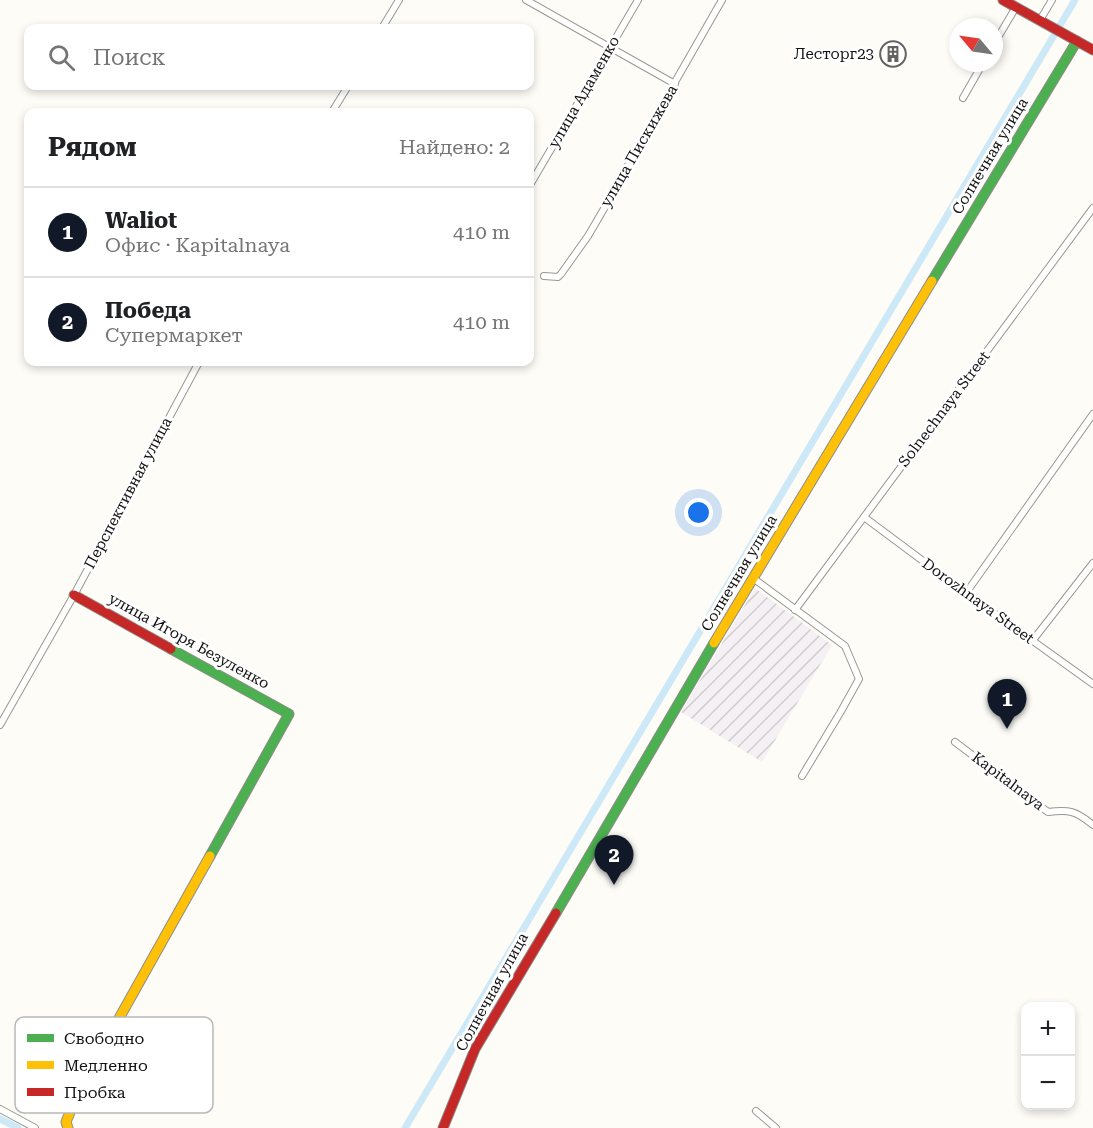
<!DOCTYPE html>
<html lang="ru">
<meta charset="utf-8">
<style>
:root{--surface:#fff;--page:#f2f2f2;--text:#202124;--muted:#757577;--line:#e0e0e0;--accent:#111827}
body{margin:0;font-family:"Roboto Serif",serif;background:var(--page);color:var(--text)}
.controls{position:absolute;right:18px;bottom:18px;display:grid;overflow:hidden;border-radius:12px;box-shadow:0 3px 9px #0003}
.controls button{width:54px;height:54px;display:grid;place-items:center;padding:0;border:0;border-bottom:2px solid var(--line);background:var(--surface);color:var(--text);font:30px sans-serif}
.compass{position:absolute;left:949px;top:18px;width:54px;height:54px;border-radius:50%;background:var(--surface);box-shadow:0 3px 9px #0003;rotate:299deg}
.you{position:absolute;left:699px;top:513px;width:21px;height:21px;margin:-15px;border:4px solid #fff;border-radius:50%;background:#1a73e8;box-shadow:0 0 0 9px #1a73e833}
.badge{display:grid;place-items:center;width:39px;height:39px;border-radius:50%;background:var(--accent);color:#fff;font-size:20px;font-weight:700}
.pin{position:absolute;translate:-50% -50px;filter:drop-shadow(0 2px 3px #0008)}
.pin::after{content:'';position:absolute;top:32px;width:21px;height:18px;background:inherit;clip-path:polygon(0 0,100% 0,50% 100%)}
.list{margin:0;padding:0;list-style:none}
h2{display:flex;justify-content:space-between;align-items:center;height:78px;margin:0;padding:0 24px;font-size:26px}
h2 small{font-size:20px;font-weight:400;color:var(--muted)}
.list li{display:grid;grid-template-columns:39px 1fr auto;gap:18px;align-items:center;box-sizing:border-box;height:90px;padding:0 24px;border-top:2px solid var(--line)}
.list b{display:block;font-size:22px;white-space:nowrap}
.list p{margin:0;font-size:20px;white-space:nowrap;color:var(--muted)}
.list em{font-size:20px;font-style:normal;color:var(--muted)}
.icon{flex:none;width:33px;height:33px;fill:none;stroke:currentColor;stroke-width:2;stroke-linecap:round;stroke-linejoin:round}
.map{position:relative;flex:none;width:1093px;height:1128px;overflow:hidden}
.search{position:absolute;background:var(--surface);box-shadow:0 3px 9px #0003;left:24px;top:24px;width:510px;height:66px;display:flex;align-items:center;gap:15px;box-sizing:border-box;padding:0 21px;border-radius:12px;color:var(--muted);font-size:22px}
.panel{position:absolute;background:var(--surface);box-shadow:0 3px 9px #0003;left:24px;top:108px;width:510px;height:258px;border-radius:12px}
.map>svg:first-child{display:block}
.industrial{fill:url(#industrial-furrows)}
.lines{fill:none;stroke-linecap:round;stroke-linejoin:round}
.canal{stroke:#cde8f7;stroke-width:7}
.street-casing{stroke:#979795;stroke-width:8}
.fast-casing{stroke:#8e8d8b;stroke-width:11}
.slow-casing{stroke:#8e8d8b;stroke-width:11}
.jam-casing{stroke:#8e8d8b;stroke-width:11}
.street{stroke:#fffffe;stroke-width:6}
.fast{stroke:#4caf50;stroke-width:9}
.slow{stroke:#ffc107;stroke-width:9}
.jam{stroke:#c62828;stroke-width:9}
.labels{text-anchor:middle;dominant-baseline:central;stroke-width:6;stroke-linejoin:round;paint-order:stroke}
.poi-label{font-size:15px;fill:#111;stroke:#fff;text-anchor:end}
.street-label{font-size:15px;fill:#111;stroke:#fff}
.key{fill:#fff;stroke:#b8b8b8;stroke-width:1.5}
.key-label{font-size:16px;fill:#111}
</style>
<div class="map">
<svg width="1093" height="1128" viewBox="0 0 1093 1128">
<defs>
<pattern id="industrial-furrows" width="10" height="10" patternUnits="userSpaceOnUse" patternTransform="scale(1.5)"><rect width="10" height="10" fill="#f5f0f3"/><path d="M-1 1l2-2M0 10L10 0M9 11l2-2" fill="none" stroke="#d1cdcf"/></pattern>
</defs>
<rect width="100%" height="100%" fill="#fdfcf7"/>
<path class="industrial" d="M755,588L832,645L762,762L681,712Z"/>
<g class="lines">
<g class="canal">
<path d="M0,1119L18,1128"/>
<path d="M405,1128L1075,0"/>
</g>
<g class="street-casing">
<g id="street">
<path d="M526,0L675,84"/>
<path d="M1040,20L1052,0"/>
<path d="M382,28L399,0"/>
<path d="M994,44L1016,7"/>
<path d="M963,98L983,63"/>
<path d="M332,112L348,86"/>
<path d="M530,185L638,0"/>
<path d="M544,276L558,277L561,274L588,236L612,195L640,143L722,0"/>
<path d="M864,517L966,593L1093,684"/>
<path d="M753,578L845,646L859,679L840,713L802,776"/>
<path d="M966,593L1093,414"/>
<path d="M795,610L1093,208"/>
<path d="M1033,640L1093,563"/>
<path d="M0,725L74,595L199,362"/>
<path d="M955,742L1048,812C1069,809 1076,811 1093,825"/>
<path d="M0,1109L35,1128"/>
<path d="M756,1111L776,1128"/>
</g>
</g>
<g class="fast-casing">
<g id="fast">
<path d="M932,281L1077,41"/>
<path d="M171,649L289,714L210,856"/>
<path d="M556,913L714,643"/>
</g>
</g>
<g class="slow-casing">
<g id="slow">
<path d="M714,643L932,281"/>
<path d="M68,1128L66,1122L80,1088L210,856"/>
</g>
</g>
<g class="jam-casing">
<g id="jam">
<path d="M1003,0L1093,50"/>
<path d="M74,595L171,649"/>
<path d="M443,1128L475,1049L556,913"/>
</g>
</g>
<use href="#street" class="street"/>
<use href="#fast" class="fast"/>
<use href="#slow" class="slow"/>
<use href="#jam" class="jam"/>
</g>
<defs>
<g id="building-ring" transform="scale(1.35)"><circle r="9.5" fill="#fff" stroke="#646362" stroke-width="1.5"/><path d="M-4-6H4V6H1V3H-1V6H-4ZM-2.5-4.3h1.7v1.8h-1.7ZM.8-4.3h1.7v1.8H.8ZM-2.5-1h1.7V.8h-1.7ZM.8-1h1.7V.8H.8Z" fill="#646362"/></g>
</defs>
<g fill-rule="evenodd">
<use href="#building-ring" x="893" y="54"/>
</g>
<g class="labels">
<g class="poi-label">
<text x="874" y="54">Лесторг23</text>
</g>
<g class="street-label">
<text transform="translate(584 92) rotate(-60)">улица Адаменко</text>
<text transform="translate(639 146) rotate(-60)">улица Пискижева</text>
<text transform="translate(990 156) rotate(-59)">Солнечная улица</text>
<text transform="translate(944 409) rotate(-53)">Solnechnaya Street</text>
<text transform="translate(128 493) rotate(-62)">Перспективная улица</text>
<text transform="translate(739 573) rotate(-59)">Солнечная улица</text>
<text transform="translate(978 601) rotate(36)">Dorozhnaya Street</text>
<text transform="translate(189 641) rotate(29)">улица Игоря Безуленко</text>
<text transform="translate(1008 781) rotate(37)">Kapitalnaya</text>
<text transform="translate(492 992) rotate(-61)">Солнечная улица</text>
</g>
</g>
<rect x="15" y="1017" width="198" height="96" rx="9" class="key"/>
<rect x="27" y="1034" width="27" height="8" fill="#4caf50"/>
<rect x="27" y="1061" width="27" height="8" fill="#ffc107"/>
<rect x="27" y="1088" width="27" height="8" fill="#c62828"/>
<g class="key-label">
<text x="64" y="1044">Свободно</text>
<text x="64" y="1071">Медленно</text>
<text x="64" y="1098">Пробка</text>
</g>
</svg>
<div class="controls">
<button>+</button>
<button>−</button>
</div>
<svg class="compass" viewBox="-18 -18 36 36"><path d="M0-13l5 13h-10z" fill="#e53935"/><path d="M0 13l5-13h-10z" fill="#757577"/></svg>
<div class="you"></div>
<div class="pin badge" style="left:1007px;top:729px">1</div>
<div class="pin badge" style="left:614px;top:885px">2</div>
<div class="search"><svg class="icon" aria-label="search" viewBox="0 0 24 24"><circle cx="10" cy="10" r="6"/><path d="M15 15l6 6"/></svg>Поиск</div>
<section class="panel">
<h2>Рядом<small>Найдено: 2</small></h2>
<ul class="list">
<li><span class="badge">1</span><div><b>Waliot</b><p>Офис · Kapitalnaya</p></div><em>410 m</em></li>
<li><span class="badge">2</span><div><b>Победа</b><p>Супермаркет</p></div><em>410 m</em></li>
</ul>
</section>
</div>
